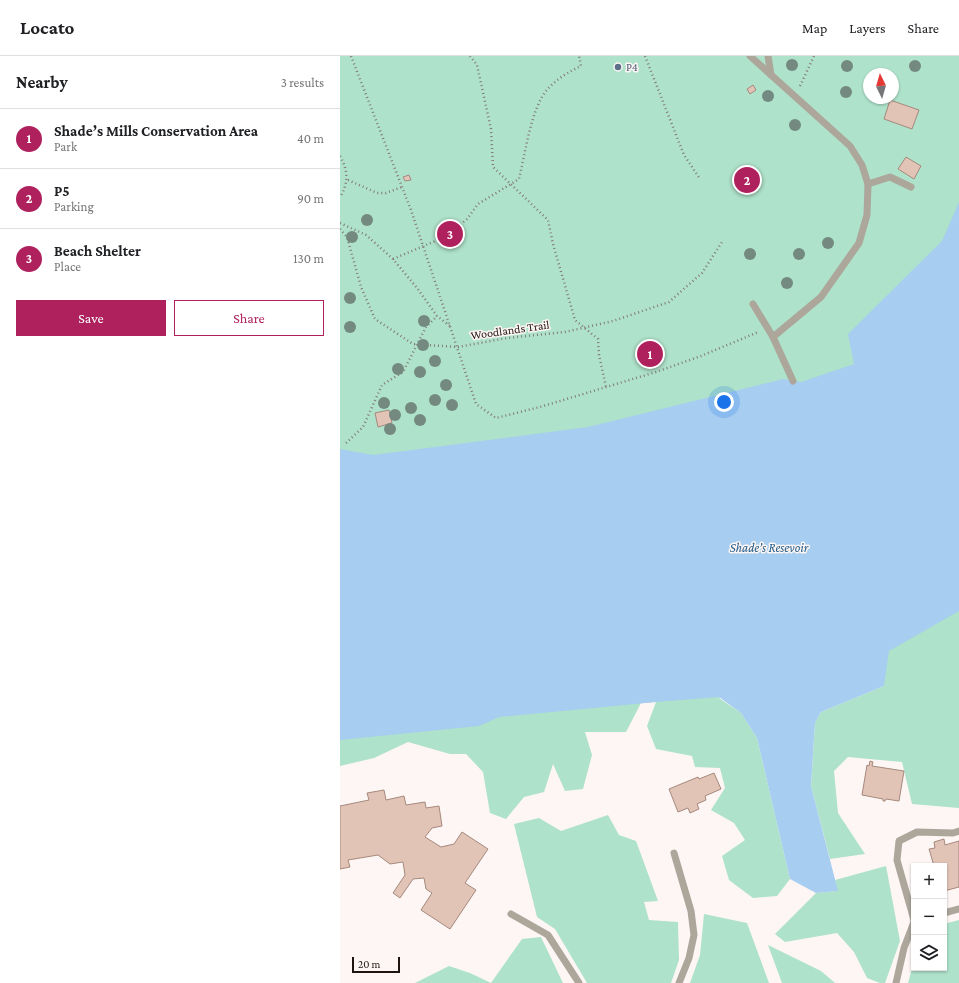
<!DOCTYPE html>
<meta charset="utf-8">
<style>
:root{--surface:#fff;--page:#f6f6f6;--text:#202124;--muted:#757577;--line:#e0e0e0;--accent:#ae215d}
body{margin:0;font-family:"Crimson Pro",serif;background:var(--page);color:var(--text)}
.controls{position:absolute;right:12px;bottom:12px;display:grid;overflow:hidden;border-radius:0px;box-shadow:0 1px 3px #0004}
.controls button{width:36px;height:36px;display:grid;place-items:center;padding:0;border:0;border-bottom:1px solid var(--line);background:var(--surface);color:var(--text);font:20px sans-serif}
.compass{position:absolute;left:523px;top:12px;width:36px;height:36px;border-radius:50%;background:var(--surface);box-shadow:0 1px 3px #0004;rotate:355deg}
.scale{position:absolute;left:12px;bottom:10px;width:48px;box-sizing:border-box;padding-left:4px;border:2px solid #1e130f;border-top:0;font-size:11px;line-height:14px;white-space:nowrap;color:#1e130f;-webkit-text-stroke:3px #fdf6f4;paint-order:stroke}
.you{position:absolute;left:384px;top:346px;width:14px;height:14px;margin:-10px;border:3px solid #fff;border-radius:50%;background:#1a73e8;box-shadow:0 0 0 6px #1a73e833}
.badge{display:grid;place-items:center;width:26px;height:26px;border-radius:50%;background:var(--accent);color:#fff;font-size:13px;font-weight:700}
.pin{position:absolute;translate:-50% -50%;border:2px solid #fff;box-shadow:0 1px 4px #0006}
.list{margin:0;padding:0;list-style:none}
h2{display:flex;justify-content:space-between;align-items:center;height:52px;margin:0;padding:0 16px;font-size:17px}
h2 small{font-size:13px;font-weight:400;color:var(--muted)}
.list li{display:grid;grid-template-columns:26px 1fr auto;gap:12px;align-items:center;box-sizing:border-box;height:60px;padding:0 16px;border-top:1px solid var(--line)}
.list b{display:block;font-size:15px;white-space:nowrap}
.list p{margin:0;font-size:13px;white-space:nowrap;color:var(--muted)}
.list em{font-size:13px;font-style:normal;color:var(--muted)}
.actions{display:flex;gap:8px;padding:12px 16px}
.actions a{flex:1;padding:9px 0;border:1px solid var(--accent);border-radius:0px;text-align:center;font-size:14px;color:var(--accent)}
.actions .main{background:var(--accent);color:#fff}
.icon{flex:none;width:22px;height:22px;fill:none;stroke:currentColor;stroke-width:2;stroke-linecap:round;stroke-linejoin:round}
.map{position:relative;flex:none;width:619px;height:927px;overflow:hidden}
header{display:flex;align-items:center;gap:24px;box-sizing:border-box;height:56px;padding:0 20px;background:var(--surface);border-bottom:1px solid var(--line)}
header strong{font-size:19px}
nav{display:flex;gap:22px;margin-inline-start:auto;font-size:14px}
main{display:flex}
aside{flex:1;background:var(--surface)}
.map>svg:first-child{display:block}
.green{fill:#aee2ca;fill-rule:evenodd}
.water{fill:#a7cdf0}
.building{fill:#e2c4b7;stroke:#a5897d}
.lines{fill:none;stroke-linecap:round;stroke-linejoin:round}
.path{stroke:#847b78;stroke-width:2.5;stroke-dasharray:1 3;stroke-linecap:butt}
.service{stroke:#aca69b;stroke-width:7}
.tree{fill:#748a80}
.service-dot{fill:#5c6f8a;stroke:#fdf6f4;stroke-width:1.5}
.labels{text-anchor:middle;dominant-baseline:central;stroke-width:3;stroke-linejoin:round;paint-order:stroke}
.service-label{font-size:12px;fill:#4e5e75;stroke:#fdf6f4;text-anchor:start}
.street-label{font-size:12px;fill:#1e130f;stroke:#fdf6f4}
.water-label{font-size:13px;font-style:italic;fill:#235b88;stroke:#fdf6f4}
</style>
<header>
<strong>Locato</strong>
<nav><a>Map</a><a>Layers</a><a>Share</a></nav>
</header>
<main>
<aside>
<h2>Nearby<small>3 results</small></h2>
<ul class="list">
<li><span class="badge">1</span><div><b>Shade’s Mills Conservation Area</b><p>Park</p></div><em>40 m</em></li>
<li><span class="badge">2</span><div><b>P5</b><p>Parking</p></div><em>90 m</em></li>
<li><span class="badge">3</span><div><b>Beach Shelter</b><p>Place</p></div><em>130 m</em></li>
</ul>
<div class="actions"><a class="main">Save</a><a>Share</a></div>
</aside>
<div class="map">
<svg width="619" height="927" viewBox="0 0 619 927">
<rect width="100%" height="100%" fill="#fdf6f4"/>
<g class="green">
<path d="M0,0H619V752L572,748L562,706L508,701L494,715L498,757L525,798L490,803L471,730L475,667L481,656L544,630L379,642L401,657L417,682L450,823L437,840L413,842L389,824L382,800L405,784L394,767L371,754L385,732L380,712L355,711L352,700L316,693L307,670L316,646L301,647L286,676H245L252,699L243,733L225,735L213,708L204,736L184,741L166,763L150,757L143,716L126,698H110L68,686L34,702L0,710ZM529,18H553V42H529Z"/>
<path d="M268,759L279,779L296,785L318,845L304,846L309,864L338,866L339,904L331,927H247L215,873L197,861L174,768L199,762L221,775Z"/>
<path d="M546,810L560,885L545,927H540L527,922L514,896L497,877L445,886L435,878L476,837L497,835L495,824Z"/>
<path d="M364,858L407,867L429,927H350L360,899Z"/>
<path d="M619,864V927H568L574,905V912H604V868Z"/>
<path d="M201,881L223,927H75L109,910L130,917L151,927L182,883Z"/>
<path d="M428,889L481,915L495,927H442Z"/>
</g>
<path class="water" d="M619,146V555L549,595L544,630L481,656L475,667L471,730L498,835L476,837L450,823L417,682L401,657L379,641L316,646L159,661L139,670L0,684V393L33,399L248,371L443,323L461,326L514,308L508,278L602,185Z"/>
<g class="building">
<path d="M413,29L416,34L410,38L407,33Z"/>
<path d="M550,44L579,54L572,73L544,63Z"/>
<path d="M566,101L581,110L574,123L558,113Z"/>
<path d="M69,119L71,124L65,125L63,121Z"/>
<path d="M115,166L123,181L105,190L98,174Z"/>
<path d="M49,354L52,367L38,371L35,357Z"/>
<path d="M530,705L533,706L532,710L564,715L559,745L546,743L545,745H543V743L522,739L527,709L529,710Z"/>
<path d="M374,717L381,733L365,740L366,744L357,748L359,753L350,757L348,752L338,756L329,733L358,721L359,723Z"/>
<path d="M44,734L46,744L64,740L66,749L85,746L86,752L99,750L102,770L92,772L85,781L101,791L114,788L122,776L148,793L125,827L136,834L110,873L81,854L92,837L86,833L84,822L73,823L60,842L53,837L65,819L63,806L50,808L38,799L8,804L10,811L0,813V750L29,744L27,737Z"/>
<path d="M604,783L605,789L619,785V831L604,835V810H594L589,793L595,792L594,786Z"/>
</g>
<g class="lines">
<g class="path">
<path d="M11,0L71,154L136,348L156,362L200,351L316,316L361,300L416,277H417"/>
<path d="M130,0L137,9L151,73L153,111L208,164L213,188L235,264L258,283L259,299L266,331"/>
<path d="M305,0L344,99L360,123"/>
<path d="M460,30L474,0"/>
<path d="M0,100C8,114 9,127 0,141"/>
<path d="M8,124L37,137H46L62,131"/>
<path d="M0,167L26,179L53,203L77,232L97,260L110,270"/>
<path d="M0,173L7,181L21,231L35,263L73,288L118,291L167,282L225,276L273,265L329,246L362,217L382,186"/>
<path d="M53,203L105,181L127,163L138,148L179,123C185,98 191,54 206,35C215,24 228,16 241,10L239,0"/>
<path d="M6,387L23,371L42,329L63,316L86,271L97,260"/>
</g>
<g class="service">
<path d="M410,0L510,90L522,109L528,128L527,159L519,187L481,241L433,281"/>
<path d="M428,0L431,19"/>
<path d="M528,128L550,121L571,131"/>
<path d="M413,248L433,281L453,325"/>
<path d="M334,797L351,855L354,879L349,902L339,927"/>
<path d="M604,857L619,853"/>
<path d="M171,858L208,879L239,927"/>
<path d="M574,864L557,804L559,785L577,776L613,777L619,775"/>
<path d="M556,927L564,892L574,866"/>
</g>
</g>
<g class="tree">
<circle cx="452" cy="9" r="6"/>
<circle cx="507" cy="10" r="6"/>
<circle cx="575" cy="10" r="6"/>
<circle cx="506" cy="36" r="6"/>
<circle cx="428" cy="40" r="6"/>
<circle cx="455" cy="69" r="6"/>
<circle cx="27" cy="164" r="6"/>
<circle cx="12" cy="181" r="6"/>
<circle cx="488" cy="187" r="6"/>
<circle cx="410" cy="198" r="6"/>
<circle cx="459" cy="198" r="6"/>
<circle cx="447" cy="227" r="6"/>
<circle cx="10" cy="242" r="6"/>
<circle cx="84" cy="265" r="6"/>
<circle cx="10" cy="271" r="6"/>
<circle cx="83" cy="289" r="6"/>
<circle cx="95" cy="305" r="6"/>
<circle cx="58" cy="313" r="6"/>
<circle cx="80" cy="316" r="6"/>
<circle cx="106" cy="329" r="6"/>
<circle cx="95" cy="344" r="6"/>
<circle cx="44" cy="347" r="6"/>
<circle cx="112" cy="349" r="6"/>
<circle cx="71" cy="352" r="6"/>
<circle cx="55" cy="359" r="6"/>
<circle cx="80" cy="364" r="6"/>
<circle cx="50" cy="373" r="6"/>
</g>
<circle class="service-dot" cx="278" cy="11" r="4"/>
<g class="labels">
<g class="service-label">
<text x="286" y="11">P4</text>
</g>
<g class="street-label">
<text transform="translate(170 274) rotate(-8)">Woodlands Trail</text>
</g>
<g class="water-label">
<text x="429" y="491">Shade’s Resevoir</text>
</g>
</g>
</svg>
<div class="controls">
<button>+</button>
<button>−</button>
<button><svg class="icon" aria-label="layers" viewBox="0 0 24 24"><path d="M12 4l9 5-9 5-9-5zM3 14l9 5 9-5"/></svg></button>
</div>
<svg class="compass" viewBox="-18 -18 36 36"><path d="M0-13l5 13h-10z" fill="#e53935"/><path d="M0 13l5-13h-10z" fill="#757577"/></svg>
<div class="scale">20 m</div>
<div class="you"></div>
<div class="pin badge" style="left:310px;top:298px">1</div>
<div class="pin badge" style="left:407px;top:124px">2</div>
<div class="pin badge" style="left:110px;top:178px">3</div>
</div>
</main>
